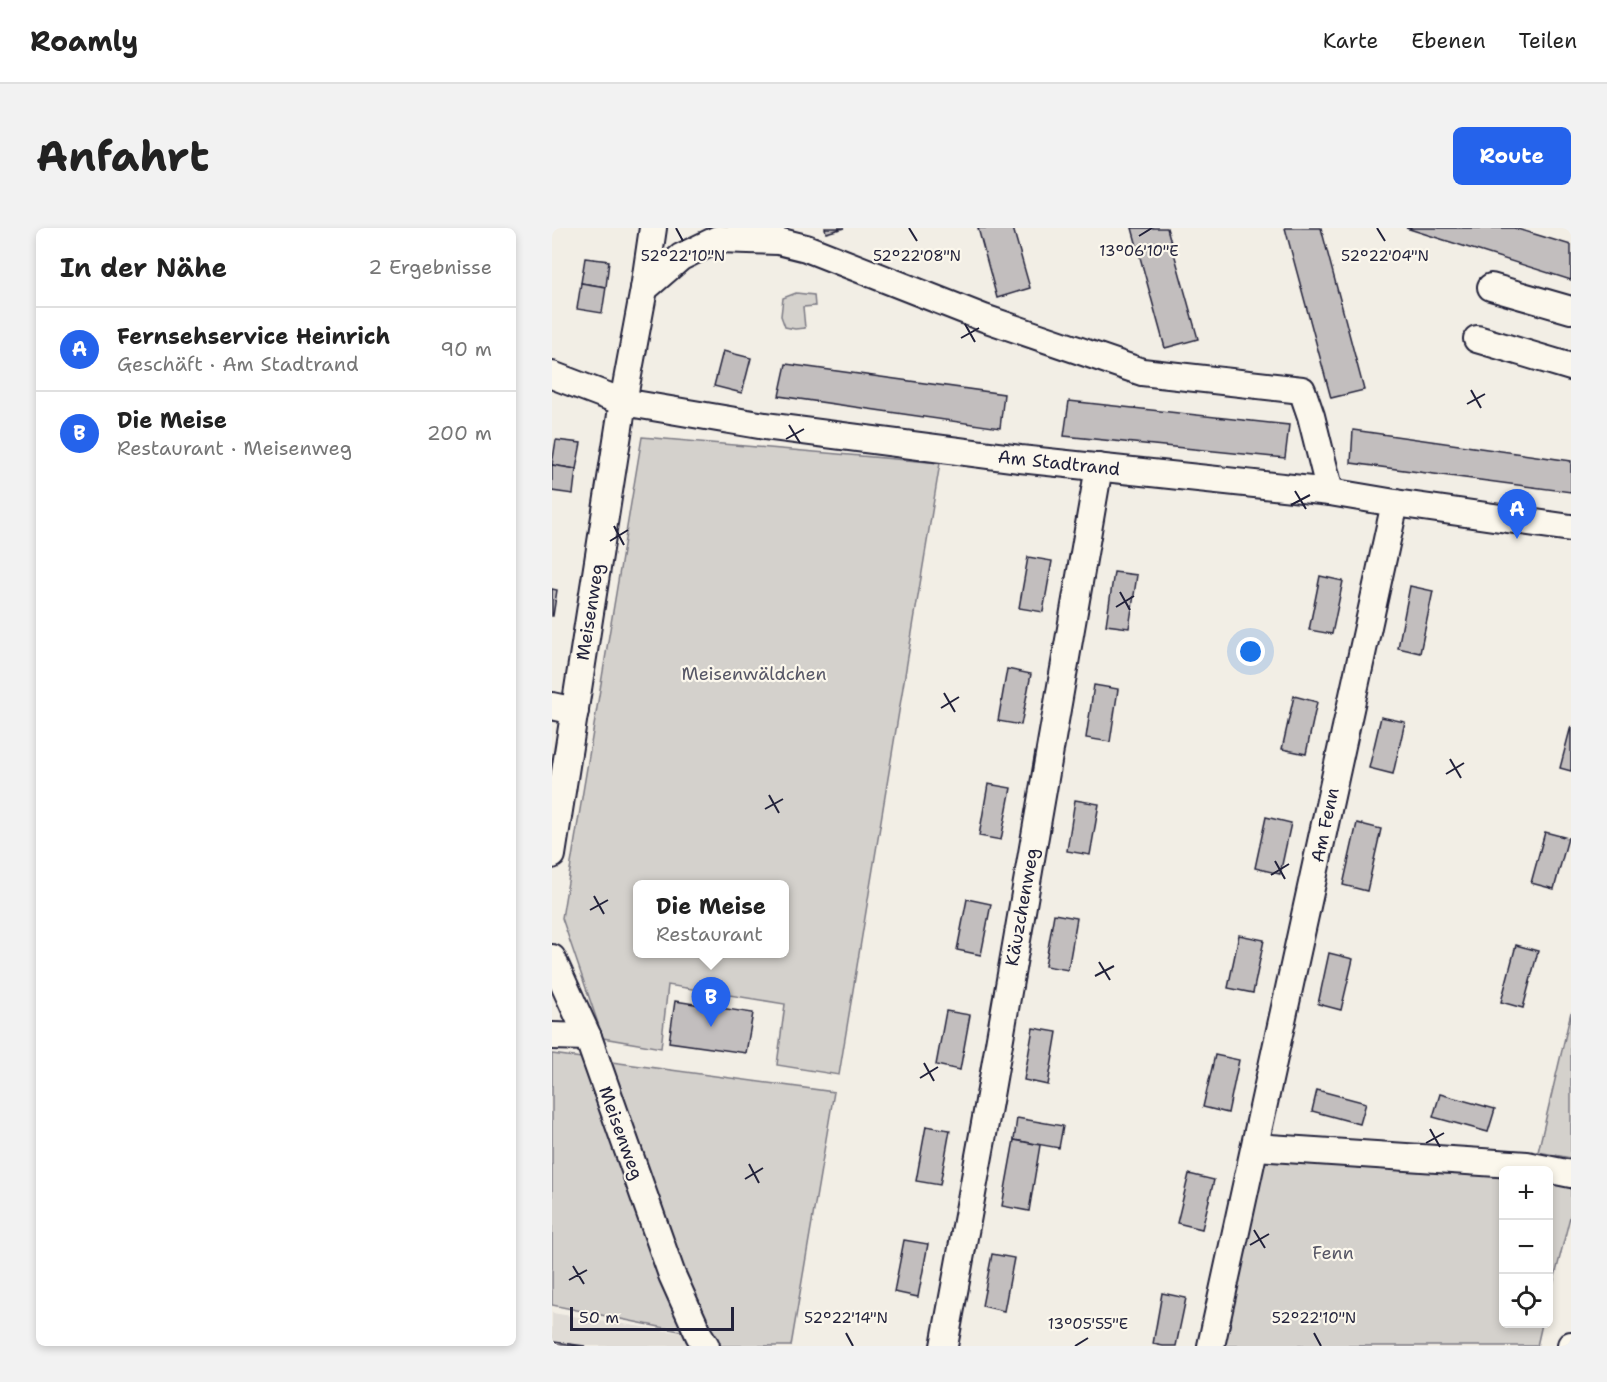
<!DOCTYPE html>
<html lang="de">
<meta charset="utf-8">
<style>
:root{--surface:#fff;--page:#f2f2f2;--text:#222;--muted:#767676;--line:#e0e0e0;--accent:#2563eb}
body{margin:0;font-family:"Shantell Sans",sans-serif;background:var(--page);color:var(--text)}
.controls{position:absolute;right:18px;bottom:18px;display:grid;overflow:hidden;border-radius:9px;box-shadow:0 3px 9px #0003}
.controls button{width:54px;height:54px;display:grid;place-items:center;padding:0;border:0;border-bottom:2px solid var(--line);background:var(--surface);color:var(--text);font:30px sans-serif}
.scale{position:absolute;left:18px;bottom:15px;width:164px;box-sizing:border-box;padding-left:6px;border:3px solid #22223b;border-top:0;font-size:16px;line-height:21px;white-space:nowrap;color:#22223b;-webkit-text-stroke:4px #fbf7ec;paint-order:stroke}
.you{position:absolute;left:699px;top:424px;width:21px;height:21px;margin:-15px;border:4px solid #fff;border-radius:50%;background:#1a73e8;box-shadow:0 0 0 9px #1a73e833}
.badge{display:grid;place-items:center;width:39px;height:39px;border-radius:50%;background:var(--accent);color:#fff;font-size:20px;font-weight:700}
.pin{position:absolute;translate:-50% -50px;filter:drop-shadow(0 2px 3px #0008)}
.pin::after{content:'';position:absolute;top:32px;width:21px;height:18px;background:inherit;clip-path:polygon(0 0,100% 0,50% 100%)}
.popup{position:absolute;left:81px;top:652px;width:156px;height:78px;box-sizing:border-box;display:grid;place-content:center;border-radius:9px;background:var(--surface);filter:drop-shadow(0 2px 4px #0005);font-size:20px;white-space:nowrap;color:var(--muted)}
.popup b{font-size:22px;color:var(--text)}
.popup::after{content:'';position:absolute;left:50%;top:100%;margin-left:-12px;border:12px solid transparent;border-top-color:var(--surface)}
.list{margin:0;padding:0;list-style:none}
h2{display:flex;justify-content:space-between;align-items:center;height:78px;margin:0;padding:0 24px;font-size:26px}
h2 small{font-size:20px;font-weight:400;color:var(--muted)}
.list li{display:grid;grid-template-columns:39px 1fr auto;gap:18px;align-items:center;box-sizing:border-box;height:84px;padding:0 24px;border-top:2px solid var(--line)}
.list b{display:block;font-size:22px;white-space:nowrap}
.list p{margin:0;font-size:20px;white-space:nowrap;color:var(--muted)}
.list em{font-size:20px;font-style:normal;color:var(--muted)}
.icon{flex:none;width:33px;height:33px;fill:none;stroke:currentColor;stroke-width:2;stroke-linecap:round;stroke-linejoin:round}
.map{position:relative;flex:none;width:1019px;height:1118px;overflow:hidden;border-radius:9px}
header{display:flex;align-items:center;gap:36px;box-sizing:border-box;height:84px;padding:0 30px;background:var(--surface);border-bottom:2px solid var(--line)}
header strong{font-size:28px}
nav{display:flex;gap:33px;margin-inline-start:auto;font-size:21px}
.intro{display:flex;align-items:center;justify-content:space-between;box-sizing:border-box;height:144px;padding:0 36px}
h1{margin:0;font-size:42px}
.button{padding:15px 27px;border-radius:9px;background:var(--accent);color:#fff;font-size:21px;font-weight:700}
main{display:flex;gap:36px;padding:0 36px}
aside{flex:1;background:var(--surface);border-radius:9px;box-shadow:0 3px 9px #0003}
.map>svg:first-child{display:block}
.built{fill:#e0dcd6}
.green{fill:#d4d1cc;stroke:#7b7a84;stroke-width:1.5;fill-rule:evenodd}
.building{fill:#c2bebe;stroke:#22223b;stroke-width:1.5}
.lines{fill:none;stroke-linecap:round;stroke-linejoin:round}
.minor-casing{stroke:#22223b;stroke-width:30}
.minor{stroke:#fbf7ec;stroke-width:26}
.ticks{fill:none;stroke:#22223b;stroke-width:2}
.labels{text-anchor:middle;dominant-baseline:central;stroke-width:4.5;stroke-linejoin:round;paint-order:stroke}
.street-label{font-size:18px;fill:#22223b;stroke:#fbf7ec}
.park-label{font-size:18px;fill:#575766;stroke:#fbf7ec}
.ticks-label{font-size:15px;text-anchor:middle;fill:#22223b;stroke:#fbf7ec;stroke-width:4.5;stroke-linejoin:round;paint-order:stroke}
</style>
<header>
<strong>Roamly</strong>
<nav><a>Karte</a><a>Ebenen</a><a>Teilen</a></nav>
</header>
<div class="intro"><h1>Anfahrt</h1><a class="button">Route</a></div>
<main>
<aside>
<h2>In der Nähe<small>2 Ergebnisse</small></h2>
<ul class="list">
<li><span class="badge">A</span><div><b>Fernsehservice Heinrich</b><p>Geschäft · Am Stadtrand</p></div><em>90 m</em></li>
<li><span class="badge">B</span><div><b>Die Meise</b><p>Restaurant · Meisenweg</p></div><em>200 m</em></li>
</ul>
</aside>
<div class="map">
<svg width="1019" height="1118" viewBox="0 0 1019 1118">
<rect width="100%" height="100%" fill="#f2eee5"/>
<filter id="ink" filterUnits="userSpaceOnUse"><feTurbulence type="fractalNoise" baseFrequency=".0167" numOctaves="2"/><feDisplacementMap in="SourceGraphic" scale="12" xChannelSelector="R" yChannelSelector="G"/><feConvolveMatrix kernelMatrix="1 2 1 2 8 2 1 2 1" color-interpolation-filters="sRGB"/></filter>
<g filter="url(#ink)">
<path class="built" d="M0,1085L136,1106L142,1118H0Z"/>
<g class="green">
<path d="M244,65L262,67L263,78L251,79L253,100L243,101L233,99L229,88L231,70Z"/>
<path d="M90,209L388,235L287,847L225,837L233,776L116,757L109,820L51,810L10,690ZM86,656H232V726H86Z"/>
<path d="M1019,784V930L986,924Z"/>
<path d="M0,826L282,864L239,1118H145L137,1105L0,1077Z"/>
<path d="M707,926L951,947V1096H990L985,1118H665Z"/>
<path d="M997,950L1019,952V985L997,1072Z"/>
</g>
<g class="building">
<path d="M273,0H292L274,5Z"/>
<path d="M426,0H461L478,60L445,70Z"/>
<path d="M580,0H615L646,111L613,120Z"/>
<path d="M733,0H769L812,162L779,170Z"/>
<path d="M854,0H962L1019,17V52Z"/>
<path d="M33,30L57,33L54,59L29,55Z"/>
<path d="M29,55L54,59L50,85L25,81Z"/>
<path d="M171,123L199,130L190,165L162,158Z"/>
<path d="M234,136L452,166L448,200L227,168Z"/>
<path d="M517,173L737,197L733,230L512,208Z"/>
<path d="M801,202L1019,233V264L799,235Z"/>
<path d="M4,212L29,215L24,241L0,237Z"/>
<path d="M0,237L24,241L21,266L0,263Z"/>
<path d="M476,329L500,333L491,384L467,380Z"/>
<path d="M562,344L585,347L577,400L554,397Z"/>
<path d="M768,348L791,353L780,406L757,402Z"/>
<path d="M858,358L881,363L868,425L846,420Z"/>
<path d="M0,361L5,362L1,388H0Z"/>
<path d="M455,441L479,446L469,497L446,493Z"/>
<path d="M542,457L566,461L558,514L534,510Z"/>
<path d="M742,468L765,474L754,526L730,521Z"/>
<path d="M829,489L853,494L841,546L817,540Z"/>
<path d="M1019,498V543L1008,540Z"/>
<path d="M436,556L459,560L449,612L427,608Z"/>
<path d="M523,572L547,576L538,627L515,623Z"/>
<path d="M714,589L739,595L728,646L703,640Z"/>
<path d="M805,595L829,601L815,663L791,657Z"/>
<path d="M993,604L1016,610L1002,661L979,655Z"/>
<path d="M415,671L439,676L429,727L405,722Z"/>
<path d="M502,686L525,690L516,742L493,738Z"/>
<path d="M687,707L712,712L701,765L676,760Z"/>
<path d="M964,717L986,723L971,780L949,774Z"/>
<path d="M777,725L801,731L789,782L766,776Z"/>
<path d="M123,773L201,785L194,825L117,814Z"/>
<path d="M394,783L418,787L408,842L384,837Z"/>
<path d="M481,800L505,804L496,857L472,852Z"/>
<path d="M663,827L687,832L676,885L651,879Z"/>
<path d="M765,862L814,875L808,896L760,883Z"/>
<path d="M888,866L943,881L936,904L881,889Z"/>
<path d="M465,890L511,898L507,920L462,912Z"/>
<path d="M374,898L398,902L388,957L364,953Z"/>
<path d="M462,912L488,917L477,983L450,978Z"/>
<path d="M637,946L662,952L650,1001L625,995Z"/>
<path d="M352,1012L376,1016L366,1069L342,1064Z"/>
<path d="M440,1026L462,1030L452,1083L430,1078Z"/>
<path d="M610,1065L634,1070L624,1118H611L601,1116Z"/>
<path d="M2,1114L33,1118H1Z"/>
</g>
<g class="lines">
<g class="minor-casing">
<g id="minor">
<path d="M939,59L1019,82"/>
<path d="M92,61L129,29L166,11L226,13L254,20L432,90L590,144L750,162L759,188L778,264"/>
<path d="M925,111L1019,139"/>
<path d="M0,147L71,174L213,198L468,231L778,264L843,275L1019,300"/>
<path d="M0,478L23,483"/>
<path d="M0,627L71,174L92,61L101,0"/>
<path d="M0,730L36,809L120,1047L147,1107L154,1118"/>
<path d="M0,808L36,809"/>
<path d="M703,919L975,937L1019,946"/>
<path d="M392,1118L436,879L547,239"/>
<path d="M659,1118L843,275"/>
<path d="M1019,1118V1117"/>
</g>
</g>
<use href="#minor" class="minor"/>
</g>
</g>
<path class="ticks" d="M124,0L131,13M357,0L365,13M825,0L833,13M587,8L600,0M413,96L423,114M409,110L427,100M919,162L929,180M915,176L933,166M237,197L248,215M234,211L252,201M743,263L754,281M739,277L758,267M62,298L72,317M58,313L76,302M568,364L578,382M564,379L582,368M392,465L403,484M389,480L407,469M898,531L909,550M894,546L912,535M217,567L227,585M213,581L231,571M723,633L733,651M719,647L737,636M42,668L52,686M38,682L56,672M547,734L558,752M543,748L562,738M372,835L382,853M368,850L386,839M878,901L888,919M874,915L892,905M197,936L207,955M193,951L211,940M702,1002L713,1020M698,1017L717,1006M21,1038L32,1056M17,1052L35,1042M294,1105L301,1118M762,1105L769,1118M523,1118L536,1110"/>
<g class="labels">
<g class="street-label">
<text transform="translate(507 235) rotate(6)">Am Stadtrand</text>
<text transform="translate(38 384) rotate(-81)">Meisenweg</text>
<text transform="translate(773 597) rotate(-78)">Am Fenn</text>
<text transform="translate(470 679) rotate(-80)">Käuzchenweg</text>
<text transform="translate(69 905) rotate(70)">Meisenweg</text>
</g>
<g class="park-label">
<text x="202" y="446">Meisenwäldchen</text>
<text x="781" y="1025">Fenn</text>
</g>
</g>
<g class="ticks-label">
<text x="587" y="28">13°06'10"E</text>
<text x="131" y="33">52°22'10"N</text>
<text x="365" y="33">52°22'08"N</text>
<text x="833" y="33">52°22'04"N</text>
<text x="294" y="1095">52°22'14"N</text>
<text x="762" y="1095">52°22'10"N</text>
<text x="536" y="1101">13°05'55"E</text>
</g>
</svg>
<div class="controls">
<button>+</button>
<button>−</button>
<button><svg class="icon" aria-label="locate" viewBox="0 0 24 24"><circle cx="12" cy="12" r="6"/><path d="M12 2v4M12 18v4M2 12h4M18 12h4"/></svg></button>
</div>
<div class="scale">50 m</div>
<div class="you"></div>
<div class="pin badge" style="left:965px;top:311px">A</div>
<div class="pin badge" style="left:159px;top:799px">B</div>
<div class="popup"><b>Die Meise</b>Restaurant</div>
</div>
</main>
